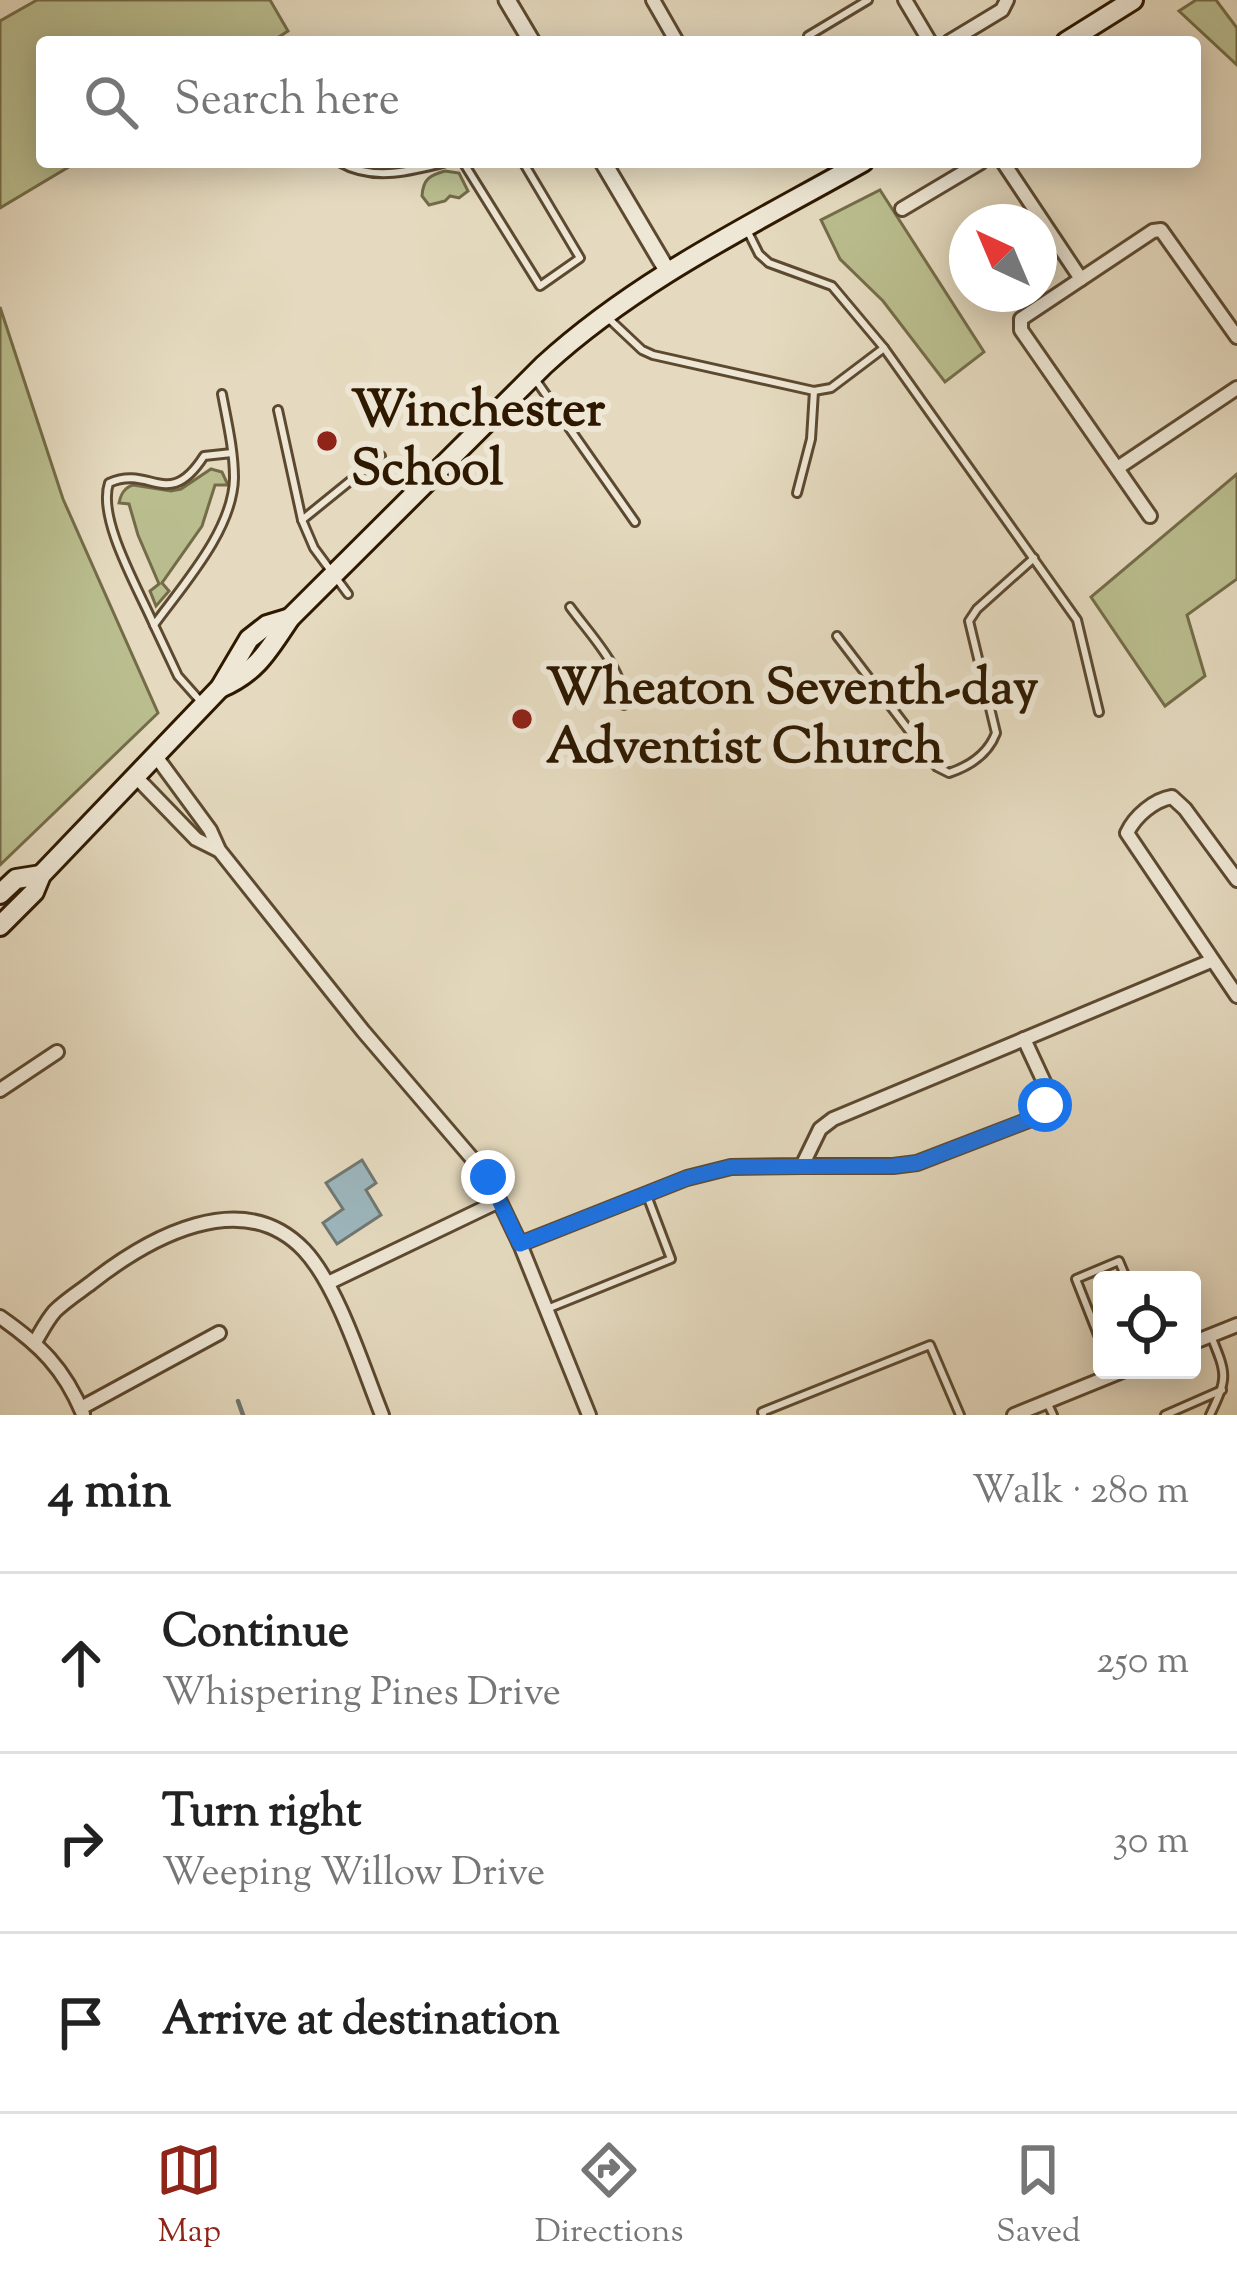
<!DOCTYPE html>
<meta charset="utf-8">
<style>
:root{--surface:#fff;--page:#f6f6f6;--text:#222;--muted:#767676;--line:#e0e0e0;--accent:#8f2418}
body{margin:0;font-family:"Sorts Mill Goudy",serif;background:var(--page);color:var(--text)}
.controls{position:absolute;right:36px;bottom:36px;display:grid;overflow:hidden;border-radius:12px;box-shadow:0 6px 30px #0003}
.controls button{width:108px;height:108px;display:grid;place-items:center;padding:0;border:0;border-bottom:3px solid var(--line);background:var(--surface);color:var(--text);font:60px sans-serif}
.compass{position:absolute;left:949px;top:204px;width:108px;height:108px;border-radius:50%;background:var(--surface);box-shadow:0 6px 30px #0003;rotate:316deg}
.stop{position:absolute;width:36px;height:36px;margin:-27px;border:9px solid #1a73e8;border-radius:50%;background:#fff}
.stop.end{background:#1a73e8;border-color:#fff;box-shadow:0 3px 12px #0008}
.list{margin:0;padding:0;list-style:none}
h2{display:flex;justify-content:space-between;align-items:center;height:156px;margin:0;padding:0 48px;font-size:51px}
h2 small{font-size:39px;font-weight:400;color:var(--muted)}
.list li{display:grid;grid-template-columns:78px 1fr auto;gap:36px;align-items:center;box-sizing:border-box;height:180px;padding:0 48px;border-top:3px solid var(--line)}
.list b{display:block;font-size:45px;white-space:nowrap}
.list p{margin:0;font-size:39px;white-space:nowrap;color:var(--muted)}
.list em{font-size:39px;font-style:normal;color:var(--muted)}
.icon{flex:none;width:66px;height:66px;fill:none;stroke:currentColor;stroke-width:2;stroke-linecap:round;stroke-linejoin:round}
.map{position:relative;flex:none;width:1237px;height:1415px;overflow:hidden}
.search{position:absolute;background:var(--surface);box-shadow:0 6px 30px #0003;left:36px;right:36px;top:36px;height:132px;display:flex;align-items:center;gap:30px;box-sizing:border-box;padding:0 42px;border-radius:12px;color:var(--muted);font-size:45px}
.sheet{height:696px;background:var(--surface)}
nav{display:flex;justify-content:space-around;align-items:center;box-sizing:border-box;height:168px;border-top:3px solid var(--line);background:var(--surface);font-size:33px;color:var(--muted)}
nav a{display:grid;justify-items:center;gap:6px}
nav .on{color:var(--accent)}
.map>svg:first-child{display:block}
.green{fill:#babe8f;stroke:#746c48;stroke-width:3}
.water{fill:#9cb7be;stroke:#707872;stroke-width:3}
.lines{fill:none;stroke-linecap:round;stroke-linejoin:round}
.stream{stroke:#707872;stroke-width:4.5}
.service-casing{stroke:#5c4930;stroke-width:12}
.minor-casing{stroke:#5c4930;stroke-width:18}
.tertiary-casing{stroke:#5c4930;stroke-width:21}
.secondary-casing{stroke:#2e1900;stroke-width:24}
.service{stroke:#eee7d5;stroke-width:6}
.minor{stroke:#eee7d5;stroke-width:12}
.tertiary{stroke:#eee7d5;stroke-width:15}
.secondary{stroke:#eee7d5;stroke-width:18}
.route{stroke:#1a73e8;stroke-width:15}
.poi-dot{fill:#8f2418;stroke:#eee7d5;stroke-width:4.5}
.labels{text-anchor:middle;dominant-baseline:central;stroke-width:12;stroke-linejoin:round;paint-order:stroke}
.poi-label{font-size:51px;font-weight:bold;fill:#2e1900;stroke:#eee7d5;text-anchor:start}
</style>
<div class="map">
<svg width="1237" height="1415" viewBox="0 0 1237 1415">
<rect width="100%" height="100%" fill="#e5dabf"/>
<filter id="stains"><feTurbulence type="fractalNoise" baseFrequency=".00167" numOctaves="4"/><feColorMatrix values="0 0 0 0 .2 0 0 0 0 .09 0 0 0 0 .02 0 0 0 .5 -.17"/></filter>
<radialGradient id="worn" r=".72"><stop offset=".6" stop-color="#630" stop-opacity="0"/><stop offset="1" stop-color="#630" stop-opacity=".3"/></radialGradient>
<g class="green">
<path d="M37,0H270L288,31L271,42H42V162H77L0,208V21Z"/>
<path d="M1196,0H1216L1237,28V65L1179,11Z"/>
<path d="M445,171L459,173L468,191L459,198L450,196L445,201L429,205L422,196C423,179 430,175 445,171Z"/>
<path d="M880,190L984,352L945,382L883,301L840,259L821,220Z"/>
<path d="M0,307L63,499L158,713L0,865Z"/>
<path d="M211,469L222,472L228,485H215L202,526L162,583L169,591L156,606L150,591L159,584L138,535L129,504L119,503C121,494 124,488 133,485L171,491L181,489Z"/>
<path d="M1237,474V579L1187,615L1205,676L1165,706L1091,597Z"/>
</g>
<path class="water" d="M362,1160L376,1183L366,1190L381,1215L337,1244L323,1223L343,1209L326,1183Z"/>
<g class="lines">
<path class="stream" d="M238,1401L243,1415"/>
<g class="service-casing">
<g id="service">
<path d="M811,42L808,36L868,0"/>
<path d="M339,162C374,182 410,171 447,162"/>
<path d="M463,162L540,286L580,258L523,162"/>
<path d="M747,230L759,254L769,263L832,286L884,348"/>
<path d="M607,317L642,350L653,355L814,391L831,388L884,348L1077,620L1099,712"/>
<path d="M535,379L635,522"/>
<path d="M278,410L302,520L314,548L348,594"/>
<path d="M797,493L811,439L814,391"/>
<path d="M302,520L381,456"/>
<path d="M570,607C591,636 624,668 624,705"/>
<path d="M154,625C139,590 97,519 109,483C151,464 168,512 204,456L232,453"/>
<path d="M837,636L937,767L949,773C970,766 988,754 996,733L969,621L977,609L1034,558"/>
<path d="M202,703L178,676L154,625C183,585 233,530 234,478C234,450 227,421 222,394"/>
<path d="M547,1309L671,1259L646,1193"/>
<path d="M1102,1345L1076,1279L1119,1261L1127,1280"/>
<path d="M1047,1402L1053,1415"/>
<path d="M763,1415L762,1412L930,1345L960,1415"/>
<path d="M1165,1415L1222,1390"/>
<path d="M1210,1415C1228,1377 1227,1375 1211,1336"/>
</g>
</g>
<g class="minor-casing">
<g id="minor">
<path d="M653,0L677,42"/>
<path d="M905,0L930,42"/>
<path d="M949,42L1002,10L1007,0"/>
<path d="M1003,162L1081,279"/>
<path d="M902,209L981,162"/>
<path d="M1119,467L1237,388"/>
<path d="M1150,516L1021,330V319L1153,231L1161,230L1237,337"/>
<path d="M155,755L210,830L219,850L363,1031L488,1177L520,1244L589,1415"/>
<path d="M136,777L196,839L218,850"/>
<path d="M1237,880L1185,809L1172,797C1154,800 1135,816 1127,833L1237,996"/>
<path d="M0,1090L57,1052"/>
<path d="M802,1166H893L917,1163L1039,1116L1050,1095L1024,1039"/>
<path d="M520,1244L687,1178L731,1167L802,1166L820,1129L833,1119L1211,961"/>
<path d="M328,1283L499,1201"/>
<path d="M0,1317C40,1345 64,1368 83,1414"/>
<path d="M35,1342C41,1332 47,1320 55,1311C65,1301 79,1292 91,1283C148,1238 242,1185 304,1250C338,1286 363,1368 382,1415"/>
<path d="M1192,1343L1237,1325"/>
<path d="M81,1408L219,1333"/>
<path d="M1014,1415L1125,1370"/>
</g>
</g>
<g class="tertiary-casing">
<g id="tertiary">
<path d="M507,0L532,42"/>
<path d="M603,162L668,272"/>
</g>
</g>
<g class="secondary-casing">
<g id="secondary">
<path d="M1066,42L1133,0"/>
<path d="M220,688C257,672 268,651 290,618L544,365C638,279 753,224 863,162"/>
<path d="M0,894L16,879L41,875"/>
<path d="M0,926L34,892L41,875L220,688L249,639L267,625L290,618"/>
</g>
</g>
<use href="#service" class="service"/>
<use href="#minor" class="minor"/>
<use href="#tertiary" class="tertiary"/>
<use href="#secondary" class="secondary"/>
</g>
<g class="lines">
<path class="route" d="M488,1177L520,1244L687,1178L731,1167L893,1166L917,1163L1039,1116L1045,1105"/>
</g>
<g class="poi-dot">
<circle cx="327" cy="441" r="12"/>
<circle cx="522" cy="719" r="12"/>
</g>
<g class="labels">
<g class="poi-label">
<text x="351" y="412">Winchester<tspan x="351" dy="59">School</tspan></text>
<text x="546" y="690">Wheaton Seventh-day<tspan x="546" dy="59">Adventist Church</tspan></text>
</g>
</g>
<rect width="100%" height="100%" filter="url(#stains)"/>
<rect width="100%" height="100%" fill="url(#worn)"/>
</svg>
<div class="controls">
<button><svg class="icon" aria-label="locate" viewBox="0 0 24 24"><circle cx="12" cy="12" r="6"/><path d="M12 2v4M12 18v4M2 12h4M18 12h4"/></svg></button>
</div>
<svg class="compass" viewBox="-18 -18 36 36"><path d="M0-13l5 13h-10z" fill="#e53935"/><path d="M0 13l5-13h-10z" fill="#767676"/></svg>
<div class="stop" style="left:1045px;top:1105px"></div>
<div class="stop end" style="left:488px;top:1177px"></div>
<div class="search"><svg class="icon" aria-label="search" viewBox="0 0 24 24"><circle cx="10" cy="10" r="6"/><path d="M15 15l6 6"/></svg>Search here</div>
</div>
<section class="sheet">
<h2>4 min<small>Walk · 280 m</small></h2>
<ul class="list">
<li><svg class="icon" aria-label="ahead" viewBox="0 0 24 24"><path d="M12 20V5M6 11l6-6 6 6"/></svg><div><b>Continue</b><p>Whispering Pines Drive</p></div><em>250 m</em></li>
<li><svg class="icon" aria-label="right" viewBox="0 0 24 24"><path d="M7 20v-9h11M14 6l5 5-5 5"/></svg><div><b>Turn right</b><p>Weeping Willow Drive</p></div><em>30 m</em></li>
<li><svg class="icon" aria-label="arrive" viewBox="0 0 24 24"><path d="M6 21V4h12l-3 4 3 4H6"/></svg><div><b>Arrive at destination</b></div></li>
</ul>
</section>
<nav>
<a class="on"><svg class="icon" aria-label="map" viewBox="0 0 24 24"><path d="M3 6l6-2 6 2 6-2v14l-6 2-6-2-6 2zM9 4v14M15 6v14"/></svg>Map</a>
<a><svg class="icon" aria-label="directions" viewBox="0 0 24 24"><path d="M12 3l9 9-9 9-9-9zM9 14v-3h6M13 9l2 2-2 2"/></svg>Directions</a>
<a><svg class="icon" aria-label="saved" viewBox="0 0 24 24"><path d="M7 4h10v16l-5-4-5 4z"/></svg>Saved</a>
</nav>
